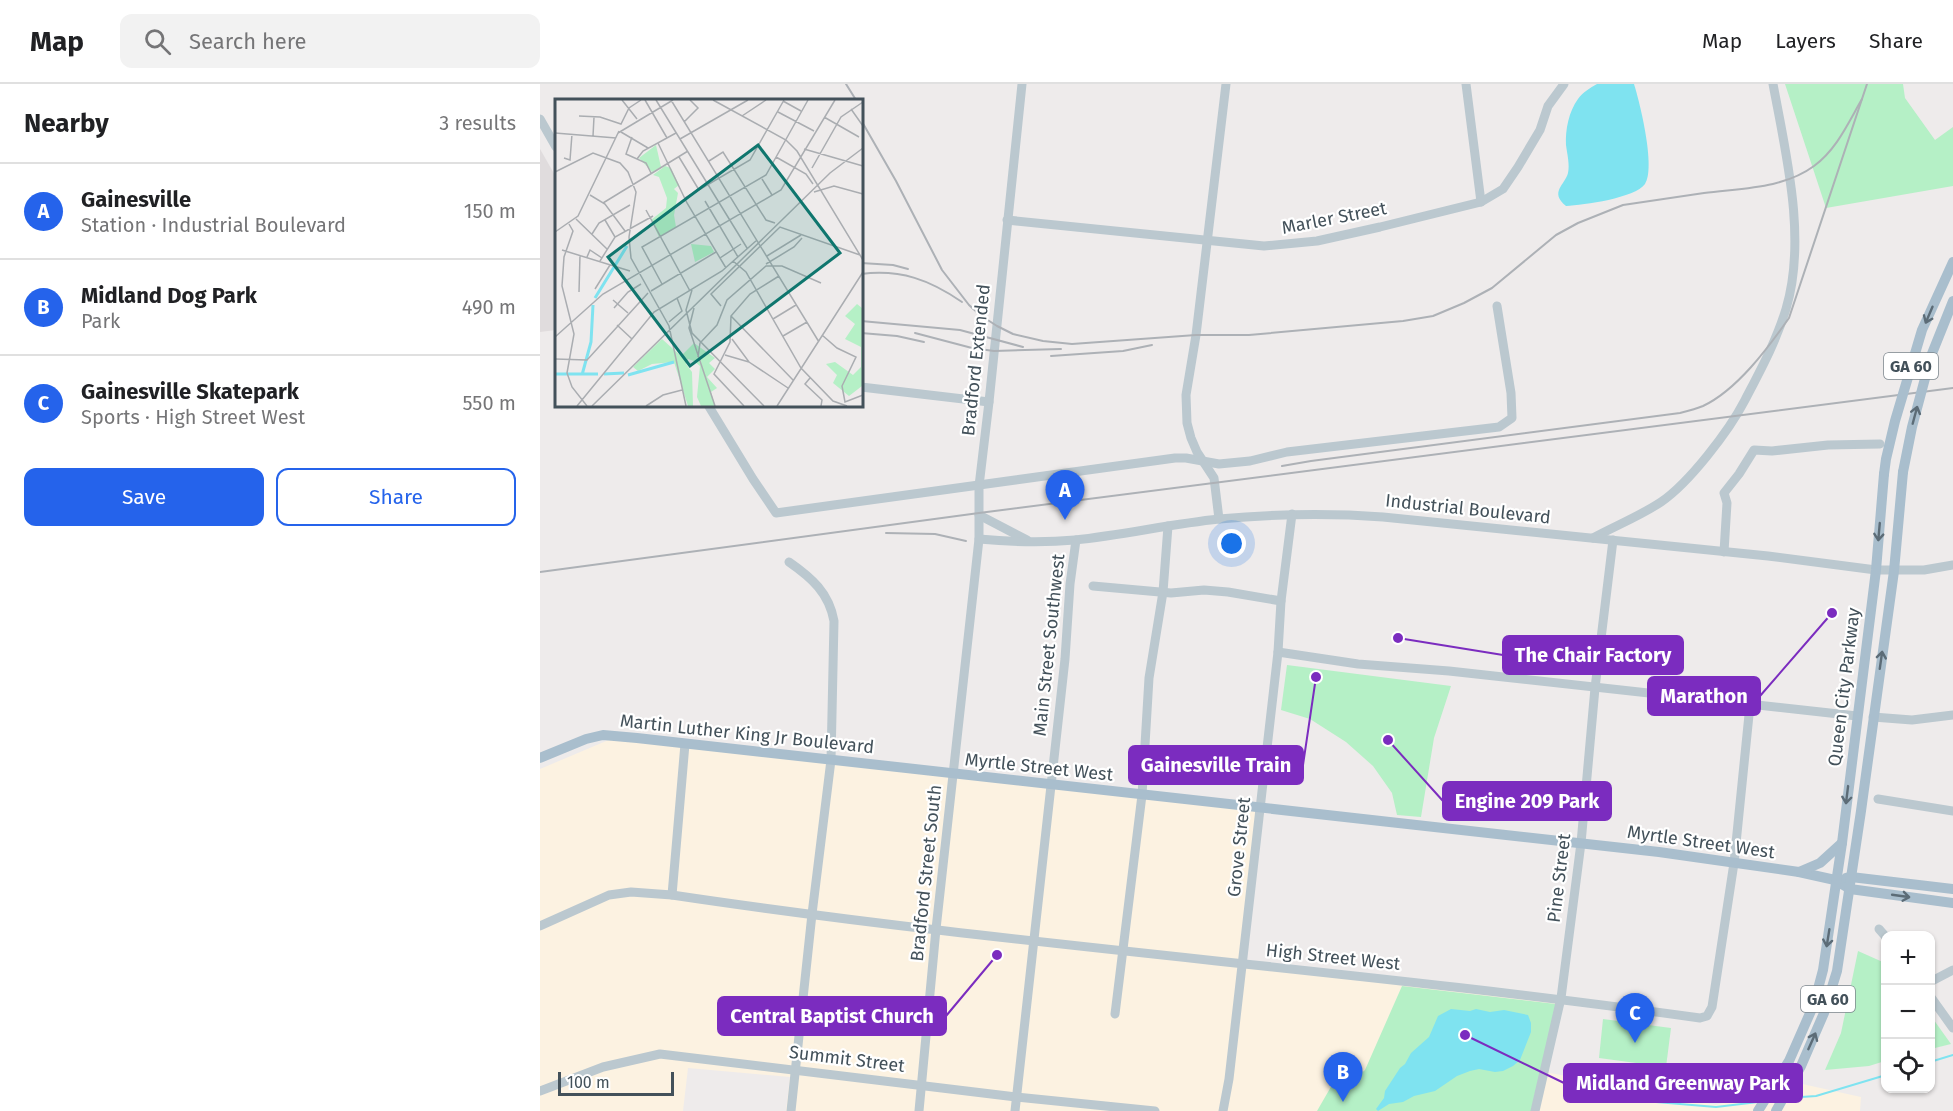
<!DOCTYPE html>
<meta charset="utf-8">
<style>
:root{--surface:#fff;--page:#f2f2f2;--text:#202124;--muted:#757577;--line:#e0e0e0;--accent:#2563eb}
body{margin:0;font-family:"Fira Sans",sans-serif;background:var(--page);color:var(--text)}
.controls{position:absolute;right:18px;bottom:18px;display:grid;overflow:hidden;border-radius:12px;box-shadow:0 2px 4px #0004}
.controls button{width:54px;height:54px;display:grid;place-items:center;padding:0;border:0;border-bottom:2px solid var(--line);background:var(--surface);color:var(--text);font:30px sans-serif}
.scale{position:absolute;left:18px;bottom:15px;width:116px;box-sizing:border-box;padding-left:6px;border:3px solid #43515a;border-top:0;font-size:16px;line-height:21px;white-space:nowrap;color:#43515a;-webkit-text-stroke:4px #fff;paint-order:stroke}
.you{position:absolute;left:692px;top:460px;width:21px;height:21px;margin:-15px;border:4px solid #fff;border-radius:50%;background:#1a73e8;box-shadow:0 0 0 9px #1a73e833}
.badge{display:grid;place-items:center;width:39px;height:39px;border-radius:50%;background:var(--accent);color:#fff;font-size:20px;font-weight:700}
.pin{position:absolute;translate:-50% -50px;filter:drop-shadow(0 2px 3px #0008)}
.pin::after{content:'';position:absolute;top:32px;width:21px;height:18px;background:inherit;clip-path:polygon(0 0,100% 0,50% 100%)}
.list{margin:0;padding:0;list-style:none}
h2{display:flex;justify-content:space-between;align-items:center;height:78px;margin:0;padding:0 24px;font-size:26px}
h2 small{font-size:20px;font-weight:400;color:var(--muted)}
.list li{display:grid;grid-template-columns:39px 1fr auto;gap:18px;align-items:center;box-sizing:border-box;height:96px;padding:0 24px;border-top:2px solid var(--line)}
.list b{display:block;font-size:22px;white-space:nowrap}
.list p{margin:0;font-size:20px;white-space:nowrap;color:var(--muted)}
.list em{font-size:20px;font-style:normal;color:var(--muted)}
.actions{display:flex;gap:12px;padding:18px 24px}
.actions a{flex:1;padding:14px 0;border:2px solid var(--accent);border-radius:12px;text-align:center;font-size:21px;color:var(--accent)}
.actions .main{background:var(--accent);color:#fff}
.icon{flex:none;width:33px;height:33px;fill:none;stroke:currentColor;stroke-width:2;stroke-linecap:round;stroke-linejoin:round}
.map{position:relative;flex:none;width:1413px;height:1027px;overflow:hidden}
header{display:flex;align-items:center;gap:36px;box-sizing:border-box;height:84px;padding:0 30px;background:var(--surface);border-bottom:2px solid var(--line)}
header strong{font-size:28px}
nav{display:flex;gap:33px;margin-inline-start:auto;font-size:21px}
.search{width:420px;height:54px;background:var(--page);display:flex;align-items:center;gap:15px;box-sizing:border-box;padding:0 21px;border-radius:12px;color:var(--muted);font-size:22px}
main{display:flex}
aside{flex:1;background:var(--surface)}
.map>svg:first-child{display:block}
.commercial{fill:#fcf2e1}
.education{fill:#e0dcdd}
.green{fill:#b5f0c6}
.water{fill:#7fe3f0}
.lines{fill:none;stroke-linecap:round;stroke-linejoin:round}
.stream{stroke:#7fe3f0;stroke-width:2}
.minor{stroke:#bbc8cf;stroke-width:9}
.major{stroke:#a9becd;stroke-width:10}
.rail{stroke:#adb1b6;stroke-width:2}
.major-bridge{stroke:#a9becd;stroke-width:10}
.oneway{stroke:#5c6c77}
.labels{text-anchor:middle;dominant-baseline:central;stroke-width:4.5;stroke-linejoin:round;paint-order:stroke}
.shield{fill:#fff;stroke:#7b858c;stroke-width:1.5}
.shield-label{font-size:16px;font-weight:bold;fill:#43515a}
.street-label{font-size:18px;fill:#43515a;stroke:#fff}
.inset-river{fill:none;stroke:#7fe3f0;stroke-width:3}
.inset-road{fill:none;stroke:#aaadb1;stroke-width:1.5}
.view{fill:#0f766e;fill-opacity:0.15;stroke:#0f766e;stroke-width:3}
.inset-edge{fill:none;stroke:#43515a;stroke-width:3}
.leader{fill:none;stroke:#7b2cbf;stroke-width:2}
.callout-dot{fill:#7b2cbf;stroke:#fff;stroke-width:2}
.callout{fill:#7b2cbf;stroke:#7b2cbf;stroke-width:2}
.callout-label{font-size:20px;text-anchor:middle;font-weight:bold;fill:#fff}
</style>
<header>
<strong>Map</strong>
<div class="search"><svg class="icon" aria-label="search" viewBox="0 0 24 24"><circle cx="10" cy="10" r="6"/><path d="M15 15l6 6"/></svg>Search here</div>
<nav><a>Map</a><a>Layers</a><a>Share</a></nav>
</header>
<main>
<aside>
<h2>Nearby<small>3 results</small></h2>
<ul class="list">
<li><span class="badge">A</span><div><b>Gainesville</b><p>Station · Industrial Boulevard</p></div><em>150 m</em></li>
<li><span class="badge">B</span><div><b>Midland Dog Park</b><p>Park</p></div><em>490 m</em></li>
<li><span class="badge">C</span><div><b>Gainesville Skatepark</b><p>Sports · High Street West</p></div><em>550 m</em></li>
</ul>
<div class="actions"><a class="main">Save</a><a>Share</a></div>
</aside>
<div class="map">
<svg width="1413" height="1027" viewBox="0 0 1413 1027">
<rect width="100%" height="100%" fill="#eeebeb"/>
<path class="commercial" d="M78,652L724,728L703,880L1021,914L1005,988L1176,1021L1249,997L1321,1013L1320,1027H246L250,993L148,984L143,1027H0V685Z"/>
<path class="education" d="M0,65L16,93V246L0,248Z"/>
<g class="green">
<path d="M1245,0H1363L1365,14L1395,56L1413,43V102L1286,124Z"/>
<path d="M747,581L911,602L894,654L881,733L857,731L852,709L833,682L806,658L770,635L741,626Z"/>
<path d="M1318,867L1345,879V977L1329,982L1285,986L1301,949Z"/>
<path d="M862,902L1016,920L991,1027H777L792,1001C804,998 816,995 825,986Z"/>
<path d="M1390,932H1391L1411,960L1391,965Z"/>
<path d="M1063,935L1131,944L1126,983L1059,974Z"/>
</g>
<g class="water">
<path d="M1057,0H1094C1100,19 1116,84 1105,100C1095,114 1044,121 1026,122C1009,108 1025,101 1028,89C1030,81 1027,69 1026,61C1025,46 1029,27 1038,15C1043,8 1050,4 1057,0Z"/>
<path d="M911,925L930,927L936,925L950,928L964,926L988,931L991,939V948L980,976L973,982L963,987L955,988L939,985L930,987L917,992L895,1007L874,1012L863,1018L849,1020L838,1027L836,1025L844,1014L845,1007L860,984L865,980L871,969L889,953L898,932Z"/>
</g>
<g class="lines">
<g class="stream">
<path d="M1390,978L1413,971"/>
<path d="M1247,1014L1276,1012L1346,991"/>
<path d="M1116,1018L1176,1023L1218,1018"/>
</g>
<g class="minor">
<path d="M926,0L941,118"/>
<path d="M0,35L16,63"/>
<path d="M467,136L724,162L777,157L840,143L941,118L963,105L978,83L1000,46L1008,22L1024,0"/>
<path d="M321,303L449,318"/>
<path d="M168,321L213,395L236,429L635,374H646L679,380L710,377L747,368L959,343L972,334L971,309L957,222"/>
<path d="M439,431L487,456"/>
<path d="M679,435L674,394L657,368L651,354L647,339L646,311L656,251L686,0"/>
<path d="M1053,454C1075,442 1100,432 1121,418C1149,399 1189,347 1205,316C1220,287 1236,258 1246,225C1267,155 1246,70 1233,0"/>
<path d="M439,455C471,458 503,459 535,456C583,451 631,440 679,435C734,430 788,429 843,433L1228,472L1336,486H1384L1413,481"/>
<path d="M1184,468L1187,419L1184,409L1199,390L1214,366L1232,367L1288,361L1340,360"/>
<path d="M249,478C272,494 289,509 294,537L291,676L272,830L251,1027"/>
<path d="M553,502L631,509L664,506L688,508L741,517"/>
<path d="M738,568L818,580L909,587L1317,632"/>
<path d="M1333,633L1372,636L1413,631"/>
<path d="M1338,715L1413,727"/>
<path d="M132,811L145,660"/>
<path d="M0,842L69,811L91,808L132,811C473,862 818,886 1160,934L1167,932L1172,923L1194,779L1210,621"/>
<path d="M1339,845L1346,853"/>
<path d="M1390,898L1413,886"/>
<path d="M1390,912L1413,944"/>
<path d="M575,930L602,711L609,594L623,508L628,442"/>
<path d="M0,1007L63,983L120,970L476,1013L615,1027"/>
<path d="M379,1027L396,845L439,455V402L449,318L482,0"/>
<path d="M475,1027L525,575L530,500L536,456"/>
<path d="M683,1027L689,995L738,568L741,517L752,430"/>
<path d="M995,1027L1021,914L1041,759L1055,604L1073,456"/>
</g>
<g class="major">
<path d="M0,674L46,655L63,651L97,654L1119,768L1259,788L1295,796L1310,805L1413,819"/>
<path d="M1259,788L1280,779L1302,759"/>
<path d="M1306,794L1311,793L1413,805"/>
<path d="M1218,1027L1249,977L1274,920L1283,886L1302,759L1336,486L1344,390"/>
<path d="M1236,1027L1261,982L1284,929L1297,887L1321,727L1354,487L1363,388"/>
</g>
<g class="rail">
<path d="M306,0L316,16"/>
<path d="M321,36L356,97L402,186L429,221L440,231L457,242L473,250L503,257L532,260L656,251H709L863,237L893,232L924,219L952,204L1016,151L1038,139L1083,121C1110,117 1137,113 1164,109C1201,104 1243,105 1274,82C1297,65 1308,39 1322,15"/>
<path d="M321,179L353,181L368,185"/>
<path d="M321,190C361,185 390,196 422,218"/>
<path d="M321,237L420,246L483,263"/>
<path d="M321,249L357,252L384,258"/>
<path d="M375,249L432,264L454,267L521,265"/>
<path d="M511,272L583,267L612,261"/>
<path d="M742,382L771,377L1140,329C1148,327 1156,325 1163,322C1197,306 1228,264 1249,234L1327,0"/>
<path d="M346,449L395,450L426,457"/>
<path d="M0,488L439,429L1413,304"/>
</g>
<g class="major-bridge">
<path d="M1363,388L1372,343L1391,272L1413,217"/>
<path d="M1344,390L1346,375L1355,337L1382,246L1413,178"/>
</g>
</g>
<defs><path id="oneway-shaft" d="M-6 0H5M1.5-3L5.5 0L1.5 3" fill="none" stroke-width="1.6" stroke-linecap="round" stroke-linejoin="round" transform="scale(1.5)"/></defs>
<g class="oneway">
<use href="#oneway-shaft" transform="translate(1389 231) rotate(113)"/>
<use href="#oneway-shaft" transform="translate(1375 331) rotate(-75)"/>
<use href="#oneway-shaft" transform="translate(1339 448) rotate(95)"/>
<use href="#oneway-shaft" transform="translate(1341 576) rotate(-82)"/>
<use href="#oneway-shaft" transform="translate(1307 711) rotate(97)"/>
<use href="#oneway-shaft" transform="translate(1361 812) rotate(8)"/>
<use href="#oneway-shaft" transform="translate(1288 854) rotate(99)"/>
<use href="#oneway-shaft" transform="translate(1272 957) rotate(-66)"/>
</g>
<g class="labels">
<g class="shield">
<rect x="1344" y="269" width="54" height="26" rx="4.5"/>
<rect x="1261" y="902" width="54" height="26" rx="4.5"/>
</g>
<g class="shield-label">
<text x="1371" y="282">GA 60</text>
<text x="1288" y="915">GA 60</text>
</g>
<g class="street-label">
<text transform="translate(794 134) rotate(-11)">Marler Street</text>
<text transform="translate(436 276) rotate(-84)">Bradford Extended</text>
<text transform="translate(928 425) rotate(6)">Industrial Boulevard</text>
<text transform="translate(509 561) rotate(-84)">Main Street Southwest</text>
<text transform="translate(1304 603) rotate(-83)">Queen City Parkway</text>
<text transform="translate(207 650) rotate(6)">Martin Luther King Jr Boulevard</text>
<text transform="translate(499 683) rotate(6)">Myrtle Street West</text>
<text transform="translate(1161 758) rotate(8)">Myrtle Street West</text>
<text transform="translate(699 763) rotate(-84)">Grove Street</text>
<text transform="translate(386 789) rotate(-84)">Bradford Street South</text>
<text transform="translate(1019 794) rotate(-83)">Pine Street</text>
<text transform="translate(793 873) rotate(6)">High Street West</text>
<text transform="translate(307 975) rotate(7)">Summit Street</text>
</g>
</g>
<g transform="translate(15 15)">
<rect width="308" height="308" fill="#eeebeb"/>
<path d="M101,46L106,68L97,73L84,59ZM110,67L116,69L124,86L119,90L123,94L119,116L121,128L104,138L96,121L111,109L112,99L104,78L98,76ZM136,145L156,147L159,153L140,163ZM302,205L307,209V287L294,297L278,284L282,276L271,265L280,263L298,276L306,268V248L290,240L300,225L290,217ZM107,240L126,257L139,244L160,259L154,264L160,270L152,278L162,289L156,293L160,307H146L142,298L145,267L139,262L133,260L131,265L137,273L138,307H133L119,263L97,265L83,272L78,268Z" fill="#b5f0c6"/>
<path class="inset-river" d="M40,199L72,147M0,275H43M49,275L69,274M27,276L36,243L38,206M73,276L119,263"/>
<path class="inset-road" d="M67,1L82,20M90,1L112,39M101,1L192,149M116,1L264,243M158,1L231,41L242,52L308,161M228,2L246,12M296,10L308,27M223,13L259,32M24,17L45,18L66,25L74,9L86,1M187,17L211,1M269,18L304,38M129,23L143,9L135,1M66,33L93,49M0,34L61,39M63,34L118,1M38,37L39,18M77,38L71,55L91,64L96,74M125,40L193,1M103,44L132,104L171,169M249,50L308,67M124,58L144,91M221,58L251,75L258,85M9,59L15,61L17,35M82,60L88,52L121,34M154,62L168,53L211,121L220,124M257,69L286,18L308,3M0,73L38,54L65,64L73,73L81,93L74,138L76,159L114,227L131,307M207,80L217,96M259,93L279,87L308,95M35,96L50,105L70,132M130,99L195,61L229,1M150,102L183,158M48,104L133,52M91,111L135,192M21,120L52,150M50,121L60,138M14,125L18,132L9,158L7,187L19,235L12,274L17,288L32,307M0,133L23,117L64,32M37,135L44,124L75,106M7,151L75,172M212,157L246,136M32,158L35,151L47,159M165,159L186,145M45,162L60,138L98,117M178,162L191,173L246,269L278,302L292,307M211,165L239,148L247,139M107,185L87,148L211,76L253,1M40,190L55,166M137,191L131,211L137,234L209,307M96,192L161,153M24,193L25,156M58,201L73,214M166,207L156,195L225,128L305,156M59,209L73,193L86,185M139,209L134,229L160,307M176,217L238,281M218,220L241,206M114,223L127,212L122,199M62,226L77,240M267,236L282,249L301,258L287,287L290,303L308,296M228,237L252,223M0,238L48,195L226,91L280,1M177,240L194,263L233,289M170,256L194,263M143,258L145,244L162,226L172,201L211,167H227L266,184M0,260L32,261L93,194M255,279L250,285L267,301L266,307M22,307L99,213L167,172L202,141M37,307L275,74L308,49M91,307L108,296L127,291M189,307L159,275L175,243L176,217L195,195L224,177M222,307L308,173"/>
<path class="view" d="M203,46L285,154L135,267L53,158Z"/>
<rect width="308" height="308" class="inset-edge"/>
</g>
<path class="leader" d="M858 554L963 571M1292 529L1220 612M776 593L763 681M848 656L903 717M457 871L406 932M925 951L1024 999"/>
<g class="callout-dot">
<circle cx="858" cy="554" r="6"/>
<circle cx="1292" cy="529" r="6"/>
<circle cx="776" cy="593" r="6"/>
<circle cx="848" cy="656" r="6"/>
<circle cx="457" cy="871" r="6"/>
<circle cx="925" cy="951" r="6"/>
</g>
<g class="callout">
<rect x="963" y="552" width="180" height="38" rx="6"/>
<rect x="1108" y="593" width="112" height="38" rx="6"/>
<rect x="589" y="662" width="174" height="38" rx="6"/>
<rect x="903" y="698" width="168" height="38" rx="6"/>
<rect x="178" y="913" width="228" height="38" rx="6"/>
<rect x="1024" y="980" width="238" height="38" rx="6"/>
</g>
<g class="callout-label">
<text x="1053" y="578">The Chair Factory</text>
<text x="1164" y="619">Marathon</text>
<text x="676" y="688">Gainesville Train</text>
<text x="987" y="724">Engine 209 Park</text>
<text x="292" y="939">Central Baptist Church</text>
<text x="1143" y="1006">Midland Greenway Park</text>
</g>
</svg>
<div class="controls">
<button>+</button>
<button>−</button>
<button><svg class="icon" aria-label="locate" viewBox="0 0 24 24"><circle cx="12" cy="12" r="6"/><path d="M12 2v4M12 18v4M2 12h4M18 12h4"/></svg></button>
</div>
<div class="scale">100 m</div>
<div class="you"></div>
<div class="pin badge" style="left:525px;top:436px">A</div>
<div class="pin badge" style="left:803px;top:1018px">B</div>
<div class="pin badge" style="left:1095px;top:959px">C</div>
</div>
</main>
